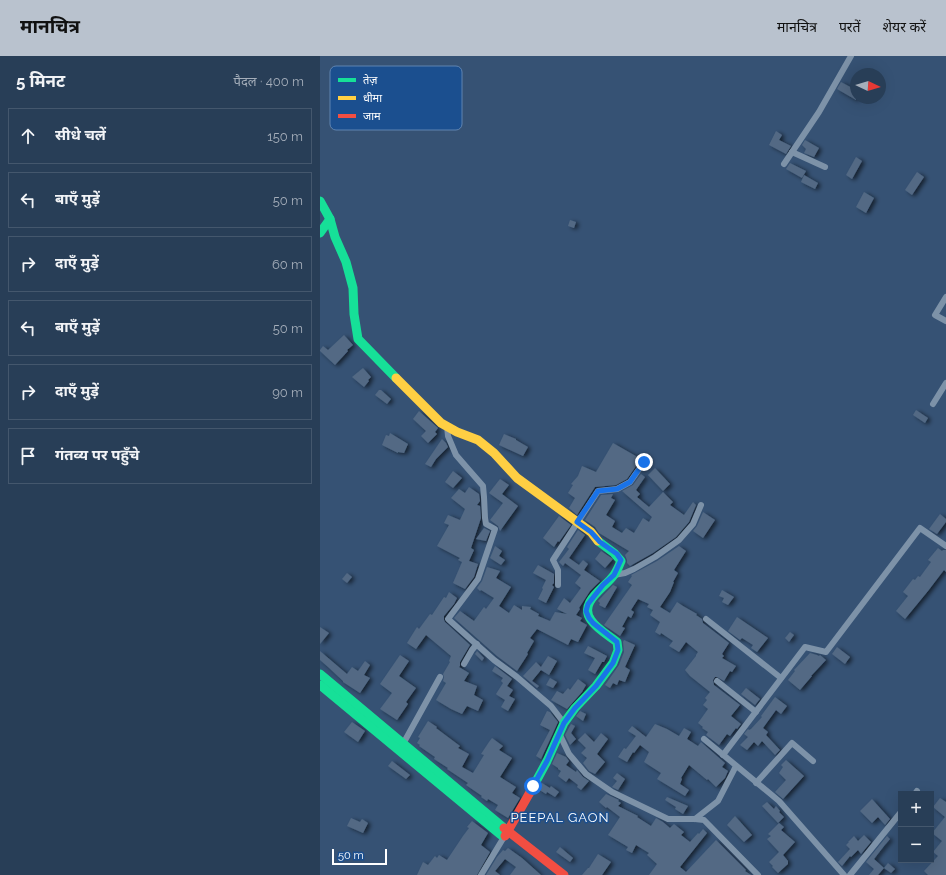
<!DOCTYPE html>
<html lang="hi">
<meta charset="utf-8">
<style>
:root{--surface:#283e57;--page:#30455d;--text:#f1f3f6;--muted:#a5aeba;--line:#44576d;--accent:#b9c2ce}
body{margin:0;font-family:Raleway,"Noto Sans Devanagari",sans-serif;background:var(--page);color:var(--text)}
.controls{position:absolute;right:12px;bottom:12px;display:grid;overflow:hidden;border-radius:0px;box-shadow:0 4px 16px #0002}
.controls button{width:36px;height:36px;display:grid;place-items:center;padding:0;border:0;border-bottom:1px solid var(--line);background:var(--surface);color:var(--text);font:20px sans-serif}
.compass{position:absolute;left:530px;top:12px;width:36px;height:36px;border-radius:50%;background:var(--surface);box-shadow:0 4px 16px #0002;rotate:94deg}
.scale{position:absolute;left:12px;bottom:10px;width:55px;box-sizing:border-box;padding-left:4px;border:2px solid #fff;border-top:0;font-size:11px;line-height:14px;white-space:nowrap;color:#fff;-webkit-text-stroke:3px #1b4f8f;paint-order:stroke}
.stop{position:absolute;width:12px;height:12px;margin:-9px;border:3px solid #1a73e8;border-radius:50%;background:#fff}
.stop.end{background:#1a73e8;border-color:#fff;box-shadow:0 1px 4px #0008}
.list{margin:0;padding:0;list-style:none}
h2{display:flex;justify-content:space-between;align-items:center;height:52px;margin:0;padding:0 16px;font-size:17px}
h2 small{font-size:13px;font-weight:400;color:var(--muted)}
.list li{display:grid;grid-template-columns:26px 1fr auto;gap:12px;align-items:center;box-sizing:border-box;height:56px;margin:0 8px 8px;padding:0 8px;border:1px solid var(--line);border-radius:0px}
.list b{display:block;font-size:15px;white-space:nowrap}
.list em{font-size:13px;font-style:normal;color:var(--muted)}
.icon{flex:none;width:22px;height:22px;fill:none;stroke:currentColor;stroke-width:2;stroke-linecap:round;stroke-linejoin:round}
.map{position:relative;flex:none;width:626px;height:819px;overflow:hidden}
header{display:flex;align-items:center;gap:24px;box-sizing:border-box;height:56px;padding:0 20px;background:var(--accent);color:#111}
header strong{font-size:19px}
nav{display:flex;gap:22px;margin-inline-start:auto;font-size:14px}
main{display:flex}
aside{flex:1;background:var(--surface)}
.map>svg:first-child{display:block}
.building{fill:#526984;filter:url(#shadow)}
.lines{fill:none;stroke-linecap:round;stroke-linejoin:round}
.street{stroke:#7d92a8;stroke-width:6}
.fast{stroke:#16e098;stroke-width:9}
.slow{stroke:#ffcf43;stroke-width:9}
.jam{stroke:#f24e42;stroke-width:9}
.route{stroke:#1a73e8;stroke-width:5}
.labels{text-anchor:middle;dominant-baseline:central;stroke-width:3;stroke-linejoin:round;paint-order:stroke}
.quarter-label{font-size:13px;letter-spacing:1px;fill:#fff;stroke:#1b4f8f}
.key{fill:#1b4f8f;stroke:#5f84b1;stroke-width:1}
.key-label{font-size:11px;fill:#fff}
</style>
<header>
<strong>मानचित्र</strong>
<nav><a>मानचित्र</a><a>परतें</a><a>शेयर करें</a></nav>
</header>
<main>
<aside>
<h2>5 मिनट<small>पैदल · 400 m</small></h2>
<ul class="list">
<li><svg class="icon" aria-label="ahead" viewBox="0 0 24 24"><path d="M12 20V5M6 11l6-6 6 6"/></svg><div><b>सीधे चलें</b></div><em>150 m</em></li>
<li><svg class="icon" aria-label="left" viewBox="0 0 24 24"><path d="M17 20v-9H6M10 6l-5 5 5 5"/></svg><div><b>बाएँ मुड़ें</b></div><em>50 m</em></li>
<li><svg class="icon" aria-label="right" viewBox="0 0 24 24"><path d="M7 20v-9h11M14 6l5 5-5 5"/></svg><div><b>दाएँ मुड़ें</b></div><em>60 m</em></li>
<li><svg class="icon" aria-label="left" viewBox="0 0 24 24"><path d="M17 20v-9H6M10 6l-5 5 5 5"/></svg><div><b>बाएँ मुड़ें</b></div><em>50 m</em></li>
<li><svg class="icon" aria-label="right" viewBox="0 0 24 24"><path d="M7 20v-9h11M14 6l5 5-5 5"/></svg><div><b>दाएँ मुड़ें</b></div><em>90 m</em></li>
<li><svg class="icon" aria-label="arrive" viewBox="0 0 24 24"><path d="M6 21V4h12l-3 4 3 4H6"/></svg><div><b>गंतव्य पर पहुँचे</b></div></li>
</ul>
</aside>
<div class="map">
<svg width="626" height="819" viewBox="0 0 626 819">
<defs>
<filter id="shadow"><feDropShadow dx="3" dy="1.5" stdDeviation="2" flood-color="#0009"/></filter>
</defs>
<rect width="100%" height="100%" fill="#365274"/>
<g class="building">
<path d="M521,26L536,34V44L517,33Z"/>
<path d="M456,75L462,79L459,84L471,90L466,98L449,89Z"/>
<path d="M485,84L499,92L494,101L484,97L486,93L482,89Z"/>
<path d="M536,101L542,105L532,123L526,119Z"/>
<path d="M470,107L486,115L482,122L466,113Z"/>
<path d="M597,116L604,121L592,139L585,134Z"/>
<path d="M484,119L498,127L495,133L481,126Z"/>
<path d="M544,136L554,142L546,157L536,151Z"/>
<path d="M250,164L256,166L254,172L248,170Z"/>
<path d="M24,279L33,289L27,294L28,295L15,309L0,295V294L3,290L8,294Z"/>
<path d="M43,312L51,321L48,324L49,325L44,331L32,321Z"/>
<path d="M59,334H61L71,343L67,348L55,339Z"/>
<path d="M596,354L608,362L605,367L593,359Z"/>
<path d="M99,355L118,372L115,376L117,378L108,387L101,380L106,375L93,363Z"/>
<path d="M70,377L88,388L84,397L78,396V397L62,389L66,379L69,380Z"/>
<path d="M184,378L196,383V384L208,391L203,400L179,389Z"/>
<path d="M122,383L126,387L128,391L116,403L111,411L105,408Z"/>
<path d="M293,387L321,403L307,423L296,429L275,431L257,459L249,452L255,442L248,437L253,429L251,428L258,420L262,410L276,416Z"/>
<path d="M335,412L350,428L343,435L328,419Z"/>
<path d="M133,415L142,422L133,432L125,426Z"/>
<path d="M321,418L325,421L316,434L320,438L317,441L329,451L343,436L353,446L350,449L364,459L373,446L376,449L369,466L356,481L333,497L310,510L307,507V504L305,499L309,495L279,477L275,471L265,464L281,439L293,438L291,442L295,444L286,459L295,465L292,471L302,477L306,472L314,477L323,462L329,466L332,461L302,435L313,429Z"/>
<path d="M180,423L189,429L182,438L198,450L180,475L178,470L170,464L183,447L169,437Z"/>
<path d="M149,431L159,438L160,445L157,449L160,450L161,462L151,492L154,494L149,505L158,508L154,521L145,533L133,527L142,506L138,504L140,502L117,490L129,469L124,467L128,459L140,464L145,453L131,442L139,433L145,437Z"/>
<path d="M383,456L395,464L383,482L373,475L377,470Z"/>
<path d="M620,458L626,463V466L617,478L609,473Z"/>
<path d="M239,460L251,469L239,486L238,485L234,491L223,482Z"/>
<path d="M164,472L170,475L166,485L156,483Z"/>
<path d="M258,474L265,479L249,502L259,509L263,504L268,508L264,514L280,525L270,535L259,552L260,553L256,559L262,562L260,565L267,569L258,586L251,583L248,589L217,573L210,582L214,585L207,597L208,598L197,615L177,600L134,562L140,555L154,565L164,551L166,553L174,542L161,534L160,535L157,532L162,525L167,511L180,515L176,522L191,531L179,550L189,557L194,549L202,554V550L211,551L210,553L219,558L218,560L230,565L235,556L247,558L237,553L244,542L250,547L261,532L255,527L261,519L245,507L243,510L239,506L249,493L247,491Z"/>
<path d="M175,490L182,495L179,500L185,504L181,509L170,502Z"/>
<path d="M359,490L366,495L354,514L358,517L353,526H354L350,536L340,551L350,557L357,546L363,550L377,558L376,559L382,563L383,567L409,587L402,598L404,600L402,602L416,610L412,616L410,615L404,625L397,621H395L393,624L394,629L420,649L411,660L421,668L417,673L416,672L410,680L407,678L399,689L386,679L388,676L382,672L383,671L378,667L388,653L383,649L387,644L385,642L390,636L370,620L365,614L376,600V599L378,596L366,586L359,596L349,590L353,585L341,577L340,579L335,576L340,566L330,559L333,554L327,551L329,548L318,543L311,554L314,556L311,562L308,560L302,571L305,572L300,580L284,569L312,529L308,526L312,520L311,519L337,505Z"/>
<path d="M618,492L622,495L623,494H626V516L624,514L608,535L585,563L576,555L588,540L583,536L593,523L595,524L598,520L600,521L611,506L608,504Z"/>
<path d="M281,495L293,503L285,512L275,503Z"/>
<path d="M218,509L234,518V527L232,529L234,531L226,547L218,543L223,533L222,532L226,524L213,517Z"/>
<path d="M27,517L32,521L27,527L22,523Z"/>
<path d="M293,529L297,531L285,552L279,549L280,547L278,545Z"/>
<path d="M402,534L414,541L408,549L402,546L404,542L399,540Z"/>
<path d="M129,536L137,542L134,548L124,560V564L125,566L150,589L140,606V610L139,611L149,617L144,625L157,630L154,639L163,644L158,655L147,650L142,658L131,653L116,644L126,627L123,625L124,621L123,618L130,606L129,605L131,600L106,579L96,593L87,587L97,571L99,573L110,558L112,559L124,541L126,542Z"/>
<path d="M417,561L448,582L437,596L431,592L433,589L422,582L420,584L408,575Z"/>
<path d="M0,571L9,577L0,588Z"/>
<path d="M470,576L474,579L469,586L465,582Z"/>
<path d="M304,584L315,589L305,611L310,614L305,626L299,624L297,629L293,627L290,632L285,629L299,609L304,596L303,586Z"/>
<path d="M268,590L287,600L284,606H282L275,618L268,614L275,602L264,597Z"/>
<path d="M517,591L530,601L525,608L512,598Z"/>
<path d="M0,595L27,618L32,611L38,615L45,605L50,609L44,619L50,622L40,637L23,626V625L8,611L0,604Z"/>
<path d="M157,595L164,602L162,605L155,598Z"/>
<path d="M490,597L497,599L499,600L500,599L506,604L491,620H492L480,634L468,624L475,615L474,614Z"/>
<path d="M80,599L89,605L79,620L96,632L86,646L88,648L77,664L60,653L72,637L60,628Z"/>
<path d="M228,600L237,605L229,619L221,614L212,625L219,630L217,632L203,620L216,606L221,611Z"/>
<path d="M175,610L192,623L187,630L193,634L189,640L195,643L188,655L181,651L185,644L177,639L176,638L183,627L181,625L183,622L172,615Z"/>
<path d="M230,622L237,626L233,632L226,629Z"/>
<path d="M258,623L266,629L262,636L247,653L231,644L237,635L243,638L248,632L250,634Z"/>
<path d="M426,632L440,643L435,649L421,638Z"/>
<path d="M455,641L467,650L461,658L456,654L443,672L448,676L446,679L460,694L455,699L442,685L438,690L434,686L427,694L420,689L428,681L424,678L428,673L429,674L431,673L442,661L441,660Z"/>
<path d="M227,655L230,656L238,666L221,703L216,700L230,674L220,669Z"/>
<path d="M260,655L266,658L263,665L256,660Z"/>
<path d="M108,665L117,671L116,672L140,690L138,692L149,698L142,711L153,717L164,699L161,698L169,686L172,682L183,690L179,694L192,702L180,721L196,731L192,737L200,742L188,762L175,754L178,749L168,743L167,745L161,741L162,740L146,729L148,727L127,713L128,712L114,703L115,701L99,690L100,689L97,687L100,682L98,681Z"/>
<path d="M32,666L45,675L38,686L24,676Z"/>
<path d="M251,668L255,670L251,677L256,683L250,689L245,679Z"/>
<path d="M335,668L347,673L359,680L364,672L371,676L367,683L378,690L381,686L405,707L402,711L408,715L405,722L396,731L388,723L387,724L369,709L361,722L362,723L360,728L369,734L365,740L337,723L341,717L324,706L329,696L320,689L314,697L313,696L307,706L298,701L304,692L306,693L316,680L308,675L312,670L326,681Z"/>
<path d="M265,677L274,686L281,677L288,683L277,698L285,706L275,718L269,715L263,707L267,702L261,697L266,692L258,684Z"/>
<path d="M237,697L246,701L249,705L246,709L256,716L257,714L263,721L269,725L261,734L257,731L258,729L249,722L246,726L238,720L241,715L238,713V712L232,708Z"/>
<path d="M466,704L484,720L463,743L455,736L466,724L459,717L463,711L461,709Z"/>
<path d="M72,705L90,719L86,723L68,710Z"/>
<path d="M297,717L305,723L298,734L292,731L297,725L293,722Z"/>
<path d="M222,727L230,732L228,735L231,730L239,736L235,741L227,736L226,738L218,733Z"/>
<path d="M286,738L299,744L298,745L301,747L298,750L318,760L317,761L331,770L336,762L343,766L350,772L354,768L364,776L361,779L370,786L378,777L379,778L383,773L387,777L360,811L366,816L396,784L426,814L425,815L431,819H329L337,808L327,799L329,797L316,789L312,797L306,794L308,791L288,779L300,761L287,751L286,752L279,746Z"/>
<path d="M347,741L368,750L363,758L355,753L356,751L345,744Z"/>
<path d="M620,742L626,746V819H608L604,815L618,800L613,796L622,785L612,777L625,761L613,751Z"/>
<path d="M552,743L570,763L565,769L558,761L552,767L540,755Z"/>
<path d="M447,746L454,753L456,750L460,755L459,756L464,761L458,767L442,750Z"/>
<path d="M415,760L432,779L424,786L407,769Z"/>
<path d="M31,762L40,766L42,763L48,767L43,777L27,770Z"/>
<path d="M152,765L168,777L161,789L170,796L157,819H97L103,806L108,809L115,800L117,802L119,799L127,804L143,780L149,772L147,771Z"/>
<path d="M459,767L464,771L461,774L475,786L463,799L468,805V808L458,817L452,811L453,810L449,806L459,796L447,783L451,780L448,778Z"/>
<path d="M544,779L551,786L541,798L538,794L531,801L530,800L522,810L518,806L530,793L526,789L529,786H528L534,780L538,785Z"/>
<path d="M567,780L570,783L564,790L554,803L564,812L558,819H549L554,813L546,806Z"/>
<path d="M240,791L253,802L250,806L236,796Z"/>
<path d="M188,792L202,802L221,819H190L196,811L185,803L175,815L180,819H166L177,801L183,794L185,795Z"/>
<path d="M278,798L291,806L282,819H262L268,812H269Z"/>
<path d="M568,807L575,813L571,817L564,812Z"/>
</g>
<g class="lines">
<g class="street">
<path d="M472,96L505,111"/>
<path d="M464,108L499,56L531,0"/>
<path d="M626,241L615,259L626,265"/>
<path d="M613,348L626,327"/>
<path d="M127,370L128,380L136,399L149,414L163,430L164,441L165,462L166,468L175,473L158,523L128,563L174,604L197,621L231,650L244,667"/>
<path d="M294,519L305,517L314,513L335,501L359,484L373,468L381,449"/>
<path d="M238,529V514L233,504L278,435L297,433L310,426L324,406"/>
<path d="M386,563L461,622"/>
<path d="M144,608L152,594L157,588"/>
<path d="M397,625L436,656"/>
<path d="M239,677L249,698L266,718L292,736L348,763H375L384,764L438,819"/>
<path d="M384,683L459,745L524,819"/>
<path d="M83,688L120,621"/>
<path d="M403,699L485,591L506,596L600,472L626,490"/>
<path d="M436,727L472,687L493,705"/>
<path d="M595,738L597,735"/>
<path d="M375,763L398,745L416,710"/>
<path d="M161,819L184,781"/>
<path d="M530,819L581,756"/>
</g>
<g class="fast">
<path d="M0,145L10,163L15,181L26,206L33,232L34,258L38,283L76,322"/>
<path d="M0,177L10,163"/>
<path d="M0,618L184,772"/>
<path d="M0,629L181,779"/>
<path d="M213,731L227,705L244,667L255,652L276,630L293,607L298,594L297,586C288,579 277,573 271,564C258,546 285,532 294,519C297,515 299,510 301,505L294,497L278,485"/>
</g>
<path class="slow" d="M76,322L121,367L137,376L158,384L174,397L197,422L271,476L278,485"/>
<g class="jam">
<path d="M184,772L244,819"/>
<path d="M185,780L213,731"/>
</g>
</g>
<g class="lines">
<path class="route" d="M213,730L227,705L244,667L255,652L276,630L293,607L298,594L297,586L273,567L269,562L266,555L268,548L283,529L294,519L301,504L297,498L280,486L271,476L257,466L278,435L297,433L310,426L324,406"/>
</g>
<g class="labels">
<g class="quarter-label">
<text x="240" y="761">PEEPAL GAON</text>
</g>
</g>
<rect x="10" y="10" width="132" height="64" rx="6" class="key"/>
<rect x="18" y="22" width="18" height="4" fill="#16e098"/>
<rect x="18" y="40" width="18" height="4" fill="#ffcf43"/>
<rect x="18" y="58" width="18" height="4" fill="#f24e42"/>
<g class="key-label">
<text x="43" y="28">तेज़</text>
<text x="43" y="46">धीमा</text>
<text x="43" y="64">जाम</text>
</g>
</svg>
<div class="controls">
<button>+</button>
<button>−</button>
</div>
<svg class="compass" viewBox="-18 -18 36 36"><path d="M0-13l5 13h-10z" fill="#e53935"/><path d="M0 13l5-13h-10z" fill="#a5aeba"/></svg>
<div class="scale">50 m</div>
<div class="stop" style="left:213px;top:730px"></div>
<div class="stop end" style="left:324px;top:406px"></div>
</div>
</main>
